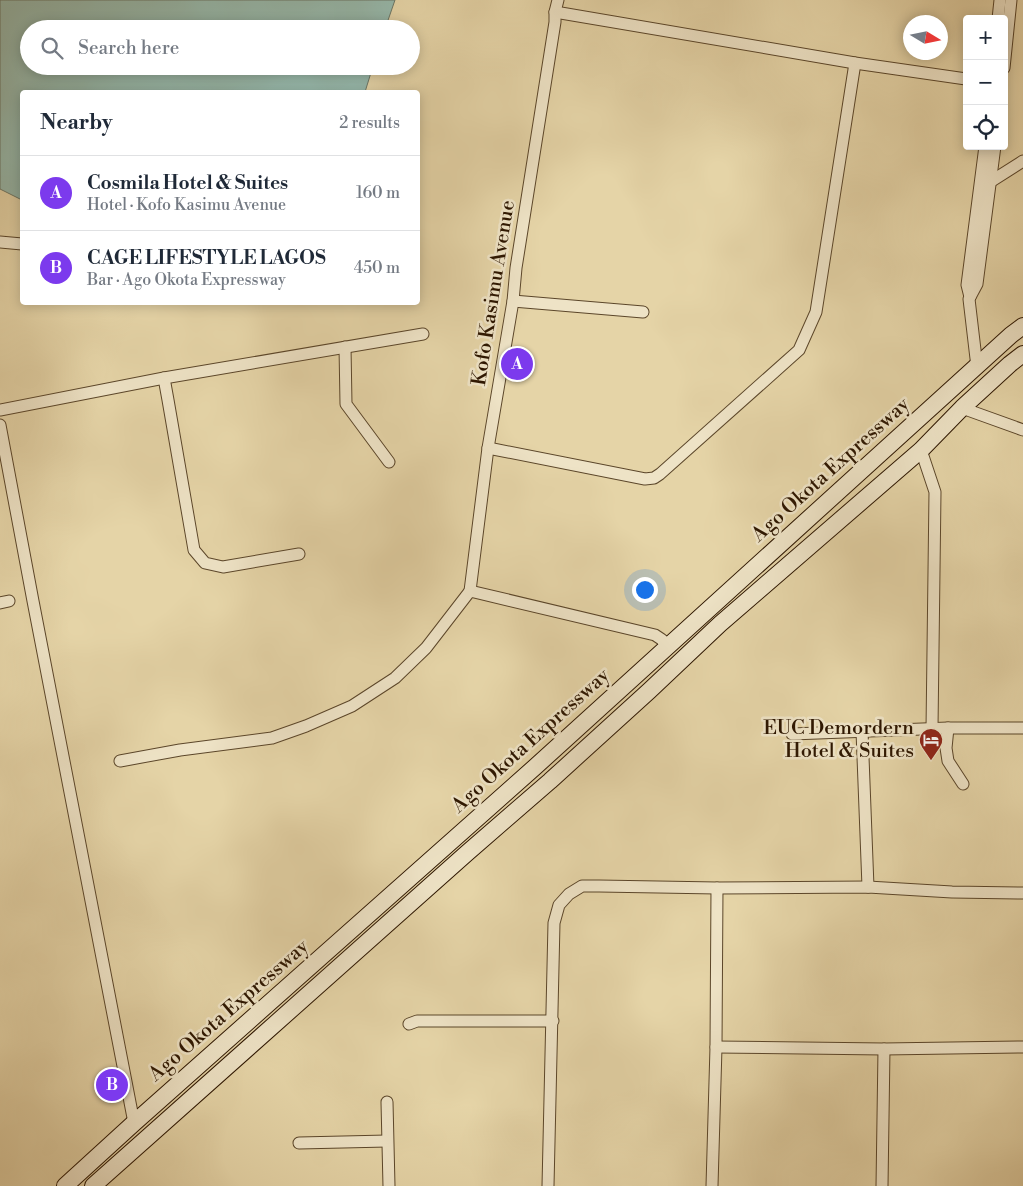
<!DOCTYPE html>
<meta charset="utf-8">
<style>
:root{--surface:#fff;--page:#f2f2f3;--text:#1f2937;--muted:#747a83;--line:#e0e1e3;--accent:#7c3aed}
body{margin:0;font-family:"Libre Bodoni",serif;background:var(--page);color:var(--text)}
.controls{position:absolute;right:15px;top:15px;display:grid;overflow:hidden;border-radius:5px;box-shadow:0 2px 12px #0003}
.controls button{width:45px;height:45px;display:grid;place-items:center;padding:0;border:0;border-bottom:1px solid var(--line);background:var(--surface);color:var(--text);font:25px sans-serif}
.compass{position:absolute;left:903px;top:15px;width:45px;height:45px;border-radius:50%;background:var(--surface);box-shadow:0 2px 12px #0003;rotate:100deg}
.you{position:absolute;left:644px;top:589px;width:18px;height:18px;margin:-12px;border:4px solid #fff;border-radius:50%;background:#1a73e8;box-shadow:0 0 0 8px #1a73e833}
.badge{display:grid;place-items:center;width:32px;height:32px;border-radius:50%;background:var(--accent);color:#fff;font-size:16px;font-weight:700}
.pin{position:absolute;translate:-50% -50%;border:2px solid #fff;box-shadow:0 1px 5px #0006}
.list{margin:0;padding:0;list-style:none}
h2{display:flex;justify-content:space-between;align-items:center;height:65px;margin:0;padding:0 20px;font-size:21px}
h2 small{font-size:16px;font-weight:400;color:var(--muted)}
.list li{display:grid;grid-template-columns:32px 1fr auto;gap:15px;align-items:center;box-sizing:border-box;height:75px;padding:0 20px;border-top:1px solid var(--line)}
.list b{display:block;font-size:19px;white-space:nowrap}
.list p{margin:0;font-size:16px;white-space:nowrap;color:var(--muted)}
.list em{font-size:16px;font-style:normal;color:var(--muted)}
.icon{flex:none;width:28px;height:28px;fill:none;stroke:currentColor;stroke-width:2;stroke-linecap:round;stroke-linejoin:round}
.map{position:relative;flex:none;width:1023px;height:1186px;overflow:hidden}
.search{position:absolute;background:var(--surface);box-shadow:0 2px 12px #0003;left:20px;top:20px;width:400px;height:55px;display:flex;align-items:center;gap:12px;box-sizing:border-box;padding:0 18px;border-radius:28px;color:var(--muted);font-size:19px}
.panel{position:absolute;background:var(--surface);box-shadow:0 2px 12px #0003;left:20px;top:90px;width:400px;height:215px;border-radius:5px}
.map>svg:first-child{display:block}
.water{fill:#96b8ab;stroke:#6c7767}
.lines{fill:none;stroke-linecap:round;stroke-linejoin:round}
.street-casing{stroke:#5b462a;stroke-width:13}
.secondary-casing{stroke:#2d1600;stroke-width:18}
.street{stroke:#eee3c6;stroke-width:11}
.secondary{stroke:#eee3c6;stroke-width:16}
.labels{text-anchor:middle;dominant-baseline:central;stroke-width:5;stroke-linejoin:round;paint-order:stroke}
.street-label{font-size:20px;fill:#2d1600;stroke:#eee3c6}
.poi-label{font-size:20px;fill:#2d1600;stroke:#eee3c6;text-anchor:end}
</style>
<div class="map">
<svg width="1023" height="1186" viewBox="0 0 1023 1186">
<rect width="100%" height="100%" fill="#e5d4a7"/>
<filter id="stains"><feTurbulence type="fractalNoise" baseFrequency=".004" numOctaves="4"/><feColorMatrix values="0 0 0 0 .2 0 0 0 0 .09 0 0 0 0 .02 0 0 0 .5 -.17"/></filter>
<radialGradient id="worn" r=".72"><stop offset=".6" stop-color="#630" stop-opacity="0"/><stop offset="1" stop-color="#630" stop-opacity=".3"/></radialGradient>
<path class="water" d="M0,0H395L385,29H29V66H373L365,92H22V200L0,189Z"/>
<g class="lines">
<g class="street-casing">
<g id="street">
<path d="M555,12L855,63L966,79"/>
<path d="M998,19L1000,0"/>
<path d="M1004,68L1011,0"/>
<path d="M986,182H990L1023,161"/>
<path d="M0,242L22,244"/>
<path d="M970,297L967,285L985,146"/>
<path d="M513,301L643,312"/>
<path d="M345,347L346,404L389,462"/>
<path d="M977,367L969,299L977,284L995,146"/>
<path d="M164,378L168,400L194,550L205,563L223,567L299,554"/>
<path d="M962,408L1023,430"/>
<path d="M0,410L164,378L423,334"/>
<path d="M0,425L33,601L134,1123"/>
<path d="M488,448L645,479L654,478L660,474L799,350L816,312L855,63"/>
<path d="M921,450L935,492L932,729"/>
<path d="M470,591L488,448L513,301L516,268L555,22V12L558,0"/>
<path d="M0,603L9,601"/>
<path d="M948,728L946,748L948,761L963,784"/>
<path d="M862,731L868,887"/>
<path d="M792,734L948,728H1023"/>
<path d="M120,761L180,750L272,738L306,726L352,706L395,678L426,648L470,591L655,635L661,639L668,645"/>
<path d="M409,1024L417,1021H553"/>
<path d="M716,1047L884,1049L1023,1047"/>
<path d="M387,1102L389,1186"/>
<path d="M299,1143L387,1141"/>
<path d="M548,1186L554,923L559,905L569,894L582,886H599L717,888L868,887L952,892L1023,893"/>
<path d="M712,1186L716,1047L717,888"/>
<path d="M882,1186L884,1049"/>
</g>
</g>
<g class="secondary-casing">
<g id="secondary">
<path d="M65,1186L134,1123L535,767L1011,335L1023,326"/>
<path d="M93,1186L467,853L550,781L649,691L720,624L921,450L962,408L1010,364L1023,354"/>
</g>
</g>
<use href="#street" class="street"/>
<use href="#secondary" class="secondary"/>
</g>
<defs>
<g id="hotel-pin" transform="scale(1.25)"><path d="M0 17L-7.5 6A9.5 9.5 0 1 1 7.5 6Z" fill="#8f2418" stroke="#eee3c6"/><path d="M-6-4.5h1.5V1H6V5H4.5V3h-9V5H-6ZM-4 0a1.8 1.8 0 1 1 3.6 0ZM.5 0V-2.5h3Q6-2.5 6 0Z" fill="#fff"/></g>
</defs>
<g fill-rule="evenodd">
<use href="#hotel-pin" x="931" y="740"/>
</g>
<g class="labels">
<g class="street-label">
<text transform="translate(494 293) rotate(-81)">Kofo Kasimu Avenue</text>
<text transform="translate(831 470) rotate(-42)">Ago Okota Expressway</text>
<text transform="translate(531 741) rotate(-42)">Ago Okota Expressway</text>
<text transform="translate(229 1011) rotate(-41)">Ago Okota Expressway</text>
</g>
<g class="poi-label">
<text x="914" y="728">EUC Demordern<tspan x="914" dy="23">Hotel &amp; Suites</tspan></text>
</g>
</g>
<rect width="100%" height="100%" filter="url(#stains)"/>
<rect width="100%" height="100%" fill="url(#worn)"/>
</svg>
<div class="controls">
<button>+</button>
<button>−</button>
<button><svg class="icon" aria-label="locate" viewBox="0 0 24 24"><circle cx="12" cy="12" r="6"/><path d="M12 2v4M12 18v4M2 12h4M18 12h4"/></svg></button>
</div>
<svg class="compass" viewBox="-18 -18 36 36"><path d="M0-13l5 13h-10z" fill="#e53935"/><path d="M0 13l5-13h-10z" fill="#747a83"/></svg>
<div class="you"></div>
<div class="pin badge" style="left:517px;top:364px">A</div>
<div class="pin badge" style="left:112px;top:1085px">B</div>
<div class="search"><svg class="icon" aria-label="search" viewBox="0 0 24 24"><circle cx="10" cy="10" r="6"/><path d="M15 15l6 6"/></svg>Search here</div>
<section class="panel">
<h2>Nearby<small>2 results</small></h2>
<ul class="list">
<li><span class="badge">A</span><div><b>Cosmila Hotel &amp; Suites</b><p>Hotel · Kofo Kasimu Avenue</p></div><em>160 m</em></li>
<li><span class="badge">B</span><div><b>CAGE LIFESTYLE LAGOS</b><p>Bar · Ago Okota Expressway</p></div><em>450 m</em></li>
</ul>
</section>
</div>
